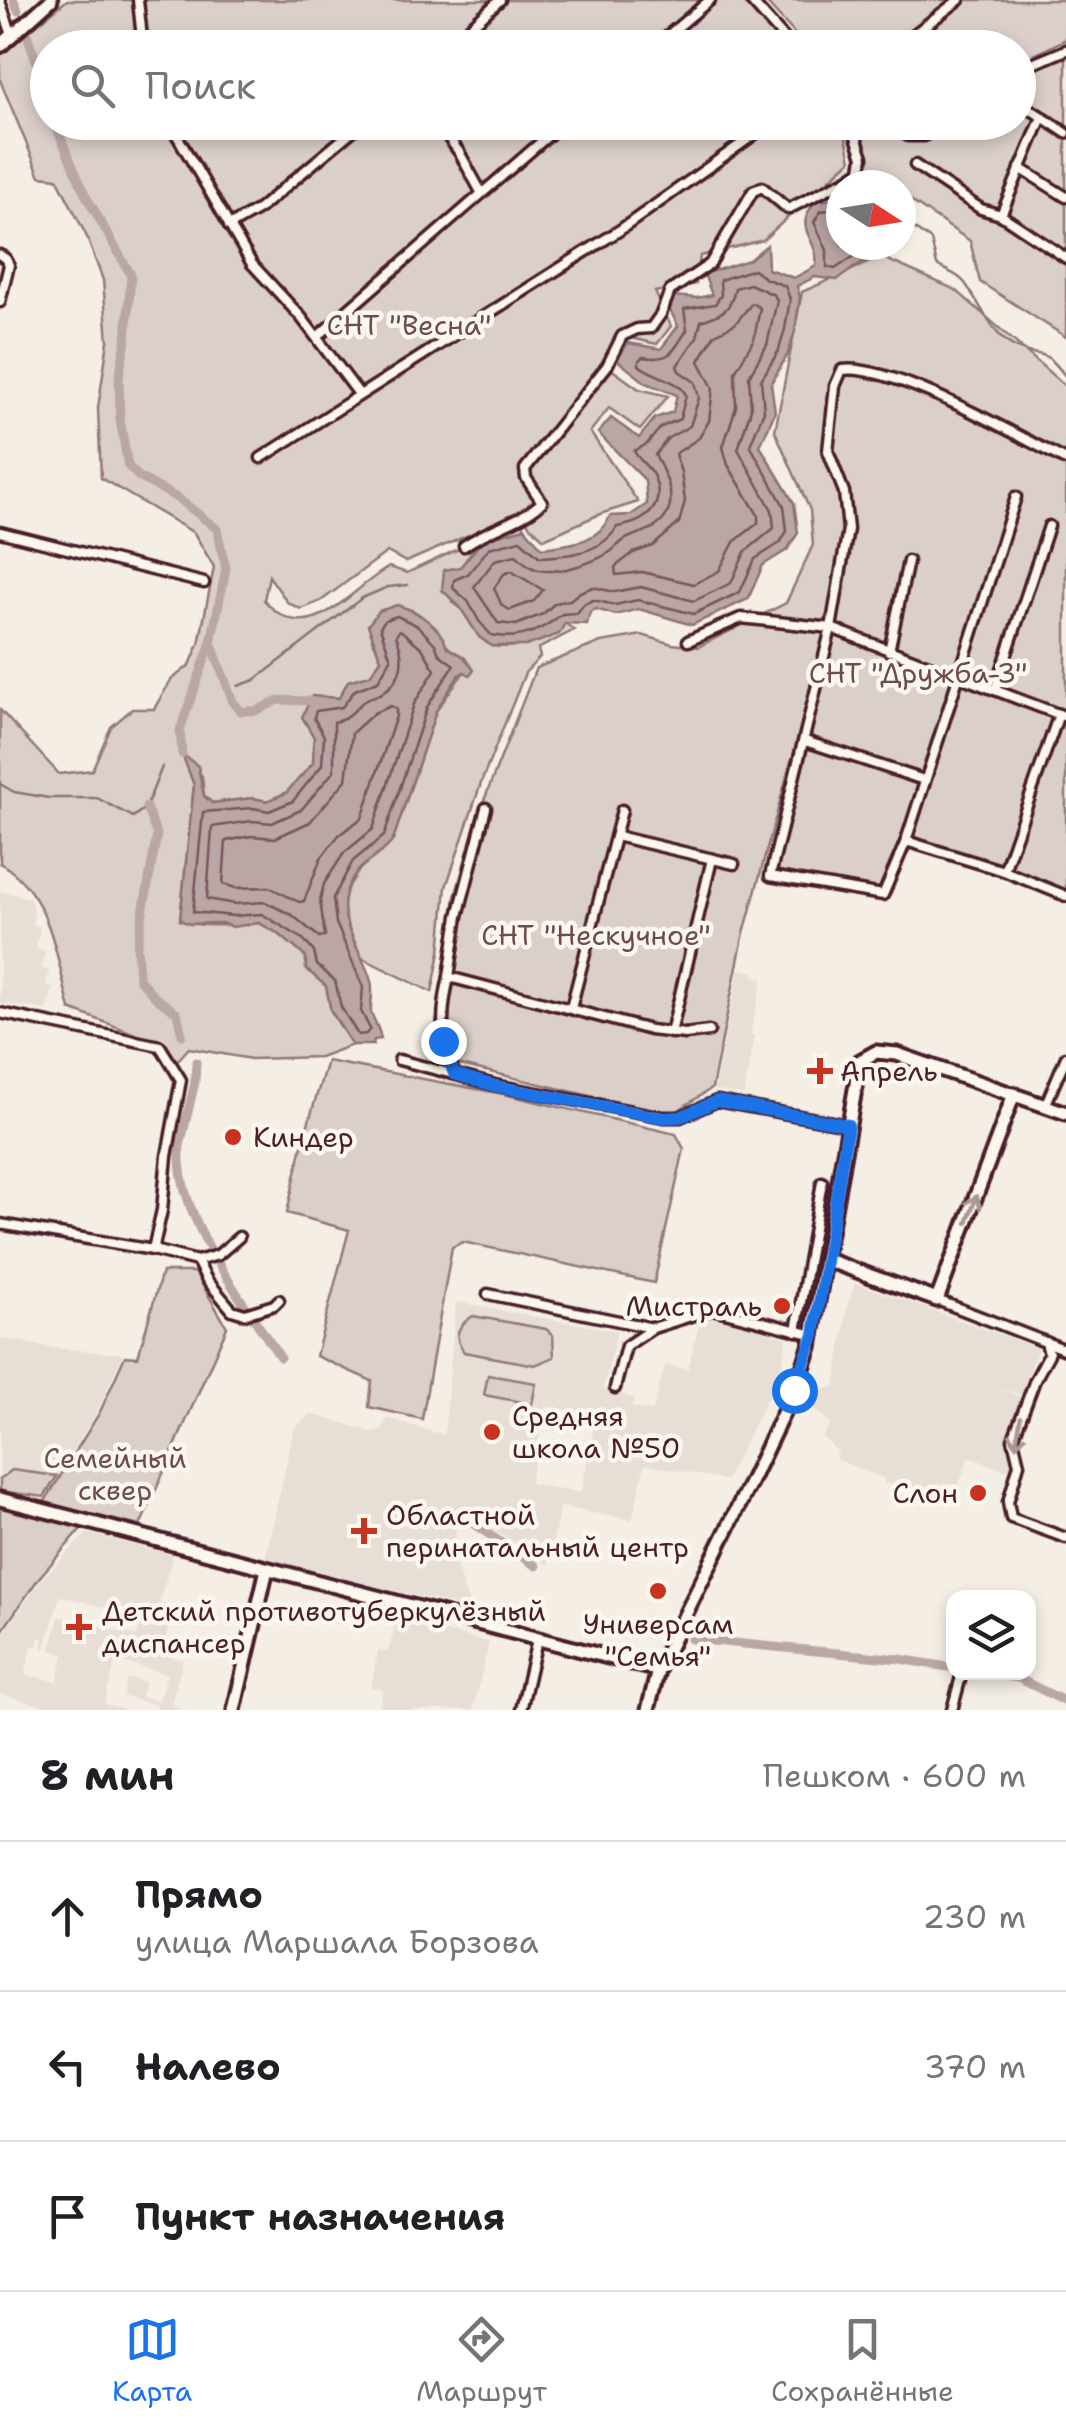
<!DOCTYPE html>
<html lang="ru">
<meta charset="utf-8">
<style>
:root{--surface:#fff;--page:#f6f6f6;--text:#202124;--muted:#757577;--line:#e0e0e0;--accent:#1a73e8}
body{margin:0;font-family:"Shantell Sans",sans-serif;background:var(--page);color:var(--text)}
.controls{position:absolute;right:30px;bottom:30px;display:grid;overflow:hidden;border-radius:20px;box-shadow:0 5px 15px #0003}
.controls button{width:90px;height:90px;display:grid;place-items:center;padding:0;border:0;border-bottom:2px solid var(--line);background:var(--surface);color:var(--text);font:50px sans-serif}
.compass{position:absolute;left:826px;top:170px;width:90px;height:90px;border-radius:50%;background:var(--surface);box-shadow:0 5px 15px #0003;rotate:102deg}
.stop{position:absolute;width:30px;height:30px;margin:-22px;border:8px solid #1a73e8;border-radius:50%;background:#fff}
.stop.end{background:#1a73e8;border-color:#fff;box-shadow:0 2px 10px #0008}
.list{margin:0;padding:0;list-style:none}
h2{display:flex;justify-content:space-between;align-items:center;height:130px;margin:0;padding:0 40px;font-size:42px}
h2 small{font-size:32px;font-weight:400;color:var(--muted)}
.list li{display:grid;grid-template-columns:65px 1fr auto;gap:30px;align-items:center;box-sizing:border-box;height:150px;padding:0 40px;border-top:2px solid var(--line)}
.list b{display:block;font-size:38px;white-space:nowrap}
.list p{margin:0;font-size:32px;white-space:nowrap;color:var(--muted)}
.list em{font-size:32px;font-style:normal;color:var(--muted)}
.icon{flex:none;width:55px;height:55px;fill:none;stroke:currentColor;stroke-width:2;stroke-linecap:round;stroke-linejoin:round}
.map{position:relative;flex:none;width:1066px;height:1710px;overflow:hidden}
.search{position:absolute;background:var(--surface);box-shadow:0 5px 15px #0003;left:30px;right:30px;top:30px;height:110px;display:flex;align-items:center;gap:25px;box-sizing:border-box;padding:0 35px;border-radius:55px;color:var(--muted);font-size:38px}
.sheet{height:580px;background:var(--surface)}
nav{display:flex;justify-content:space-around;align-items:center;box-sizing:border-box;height:140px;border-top:2px solid var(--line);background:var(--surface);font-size:28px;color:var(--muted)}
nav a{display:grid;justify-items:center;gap:5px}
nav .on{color:var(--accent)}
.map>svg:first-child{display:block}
.built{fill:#e7dfd6;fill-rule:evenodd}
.green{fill:#dbd0c9;stroke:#92787a;stroke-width:2.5}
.water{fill:#baa7a5;stroke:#8d7174;stroke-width:2.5}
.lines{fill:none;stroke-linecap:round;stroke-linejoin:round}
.shore{stroke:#77555c;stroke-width:2.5}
.stream{stroke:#8d7174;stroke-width:2.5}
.canal{stroke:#baa7a5;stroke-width:9}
.street-casing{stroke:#4a1f2b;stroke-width:15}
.secondary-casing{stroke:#4a1f2b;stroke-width:19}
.street{stroke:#fbf7ec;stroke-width:8}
.secondary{stroke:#fbf7ec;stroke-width:11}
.oneway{stroke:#ab9695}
.route{stroke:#1a73e8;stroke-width:12}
.poi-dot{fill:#c8321e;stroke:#fbf7ec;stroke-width:4}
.labels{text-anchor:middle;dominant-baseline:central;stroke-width:9;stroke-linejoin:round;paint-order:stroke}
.park-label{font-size:28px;fill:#6e4b52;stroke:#fbf7ec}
.poi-label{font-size:28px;fill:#4a1f2b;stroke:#fbf7ec;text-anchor:start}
</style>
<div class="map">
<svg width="1066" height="1710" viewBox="0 0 1066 1710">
<rect width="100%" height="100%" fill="#f4eee4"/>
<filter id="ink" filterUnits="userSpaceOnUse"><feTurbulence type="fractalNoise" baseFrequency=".01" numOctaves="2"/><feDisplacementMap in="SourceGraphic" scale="20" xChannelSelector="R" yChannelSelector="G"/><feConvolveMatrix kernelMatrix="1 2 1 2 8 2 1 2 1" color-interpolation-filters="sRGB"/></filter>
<g filter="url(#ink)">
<g class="built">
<path d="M0,891L29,898L34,909L33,925L40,927L36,948L45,950L42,969L49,970L46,986L53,988L47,1010L0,1003Z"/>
<path d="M739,969L755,972L754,977L763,979L750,1034L754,1035L744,1095L714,1090Z"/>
<path d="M855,1283L1038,1348L1021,1395L993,1386L1021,1397L1011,1437L1015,1464L1013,1473L969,1457L959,1484H942L931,1497L884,1483V1479L836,1459L838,1452L822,1437L831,1424L808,1403L814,1386L823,1389L835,1387L848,1303Z"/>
<path d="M456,1302L617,1331L603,1389L634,1398L631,1407L653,1411L665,1365L688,1369L701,1316L712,1313L787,1338L781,1370L726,1480L645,1464L632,1520L560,1507L548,1565L461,1509L451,1553L471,1609L265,1559L294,1429L311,1414L373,1432L382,1430L387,1418L444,1435ZM470,1318L553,1335L556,1348L554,1357L535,1365L464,1352L458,1344L461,1325ZM545,1406L596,1416L581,1493L530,1483Z"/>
<path d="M0,1338L54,1348L123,1354L98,1410L44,1497L0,1488Z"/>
<path d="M87,1533L173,1555L159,1603L173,1607L163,1655L183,1660L171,1705L180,1707L179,1710H157V1705L123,1696L127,1679H134L145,1682L141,1697L159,1701L167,1674L116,1660L104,1704L127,1710H58L0,1694V1637L42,1579ZM60,1596L142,1617L137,1636L59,1616L50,1650L64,1654L57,1682L25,1674L32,1646H37L39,1637L44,1639L42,1648L45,1649Z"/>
<path d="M397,1620L489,1642L473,1710H379L383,1690L371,1687L378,1650L388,1652Z"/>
</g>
<g class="green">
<path d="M67,0H744L785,47L48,48V122L843,123L851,160L763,240L700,256L696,284L655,292L671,326L657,344L622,336L607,366L639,389L668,396L640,430L609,408L590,432L638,502L600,514L544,539L529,525L522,512L406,562L387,552L321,601L301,609L288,603L269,576L264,600C309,652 347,591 389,567L407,573L521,520L525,528C472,543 465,547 452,602C470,612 472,636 492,646C515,649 553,643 565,623L574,630L538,649L540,657L525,673L481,783L446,887L440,952L432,992L362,958L345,920L343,900L345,892L361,867L393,840L436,711L469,665C463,655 452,653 445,644C426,619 414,599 379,611L372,639L382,659L370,675L348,681L339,698H326L303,717L314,737L313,763L286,793L267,801L253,798L212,803L204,796L202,776L183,754L194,785L180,920C198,928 240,925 259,923L279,934L306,957V969L326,986L331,1011L352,1045L320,1057L251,1059L189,1048L177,1061L162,1044L70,1009C55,954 52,895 0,863V710L59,774L92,770L111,727L132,709H154L171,680L190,665L199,644L214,567L194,533L101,478L98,408L108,341L103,280L86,235L57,178L40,176L0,80V55Z"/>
<path d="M764,0H1066V337L980,282L970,241L901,194V185H888L869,172L859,123L1018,122V48L807,47Z"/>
<path d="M881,257L956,290L1066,387V895L903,839L883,891L772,870L798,761H791L743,937L712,1088L671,1115L431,1058L455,897L476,821L536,668L601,642L642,635L672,644L698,647L786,603L813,545L810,510L775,431L802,292Z"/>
<path d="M327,1061L503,1094L676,1134L684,1149L654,1283L463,1242L452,1247L422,1419L369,1407L372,1381L316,1356L349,1230L287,1213L303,1141Z"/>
<path d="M162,1272H195L227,1327L140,1526L93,1515L38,1579L0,1634V1507L37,1514L100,1412L125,1356L138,1357Z"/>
<path d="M473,1316L546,1329L553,1335L554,1357L535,1365L464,1352C452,1336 458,1325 473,1316Z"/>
<path d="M488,1375L536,1383L532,1404L484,1395Z"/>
<path d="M12,1470L57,1476L44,1497L0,1491V1479Z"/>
</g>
<g class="water">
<path d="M841,198V245H880L885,256L861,263L837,280L815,277L797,286L800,297L795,331L788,354L771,383L775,412L760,446L794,503L798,533L787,550L763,565L748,599L692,625L639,609L616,615L596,609L590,612L587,624L565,623L559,634L526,646H492L479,637L460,607L442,590L444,570L460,567L484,539L525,528L542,548C569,544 598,544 610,516L631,515L647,504L645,480L598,433L611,418L639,438L655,418L673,412L677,395L646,383L617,360L628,343L661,349L678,326L669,308L672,296L697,298L712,295L704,274L749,260L767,245L768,269L794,278L816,266C820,238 790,230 816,201Z"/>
<path d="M397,605C417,611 441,626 447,647L464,657L474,670L470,675L464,672L459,675L436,711L393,840C383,856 364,860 353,877C329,916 360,944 371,981C374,991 370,1004 371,1012C373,1019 379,1027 381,1039L374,1040L373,1045H352L331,1011L326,986L306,969V957L279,934L259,923L232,927L221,923L189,924L180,920L194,785L182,754L198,766L204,796L212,803L253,798L267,801L286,793L313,763L314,737L302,717L312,696L339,698L348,681L370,675L381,659L368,625L379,611Z"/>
</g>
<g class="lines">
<g class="shore">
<path d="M841,208L821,211L814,222L827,250V267L835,269L871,245"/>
<path d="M754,269L764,278L785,286L790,299L785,329L779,350L761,380L764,411L750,445L784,506L787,531L780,543L755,559L740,592L694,614L638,600L615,605L593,600L584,604L577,613L562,614C541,631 520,641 491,635L479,621L468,601L453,588L454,580L468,574L489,548L520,540L540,557C568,556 602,553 617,527C644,523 667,508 654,477C650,467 639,461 634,451L647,444L661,427L680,419L686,395C679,379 653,377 639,365V360L643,357C671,361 672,353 687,330L684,309L715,304L721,295L720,280Z"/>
<path d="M750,284L774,295L777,300L767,345L749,376L751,409L738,449L772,510L774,528L745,552L731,583L694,601L641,587L614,592L593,587L580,592L570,600L555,603L543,614L516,625L498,623L474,587L495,560L516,555C522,560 527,566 535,569C555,576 593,563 610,552C616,548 622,540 628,538C642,532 660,529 667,514C677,493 663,471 655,455L668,438L690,426L699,398L695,382L679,371L677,366L697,337L701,321C722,314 731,311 735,288Z"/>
<path d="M752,303L760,308L754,339L735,372L736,407L723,447L728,465L758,515V523L734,542L719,571L694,584L642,572L616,575L615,567L633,553L653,546L679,523L685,501L681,472L675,454L699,438L709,421L713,388L699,361L715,334L735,324Z"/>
<path d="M511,571L543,590L534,601L510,610L502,606L494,588L504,574Z"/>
<path d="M397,616L418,626L435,644L439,654L454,665L427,707L384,836L353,861L333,898L336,923L363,987L361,1011L370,1029L366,1034L358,1035L341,1007L335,981L317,965L314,952L303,939L262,914L233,916L193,912L203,812L253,808L269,811L293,801L322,765L324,736L314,718L316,711L342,707L355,690L378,681L391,659L380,627L385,620Z"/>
<path d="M400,630L422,648L435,670L414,704L373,829L344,853L324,884L320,900L325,936L319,937L292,915L265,902L235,904L207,899L212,827L252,821L272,823L301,810L334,771V722C357,715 353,707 367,699C372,696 378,696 382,693C405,678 405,657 396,635Z"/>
<path d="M391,706L396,709V716L362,818L339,835L321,858L304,901L299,902L269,887L236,888L223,884L226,841L251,836L275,838L310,822L346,780L352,733L374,713Z"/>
</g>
<g class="stream">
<path d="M1018,63L1066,39"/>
<path d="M914,125L919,122"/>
<path d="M903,221L931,240L937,265C946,271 957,274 964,282C980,302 990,333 1013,346C1042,362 1040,342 1066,377"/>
<path d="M238,686L255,680L362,598L388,587L408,585"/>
<path d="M0,784L14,792L49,798H97L133,817L146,807L162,767"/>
</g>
<g class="canal">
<path d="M14,0L18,10"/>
<path d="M27,34L48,97"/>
<path d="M54,122L85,194L131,275L126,341L119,377L120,420L128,466L139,477L179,499L217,529L226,569L211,642L180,730L182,754"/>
<path d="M211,642L233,702L241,711H256L279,700L310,701"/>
<path d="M146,807L157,835L137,946L139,979L156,998L177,1013L182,1035"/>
<path d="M180,1146L195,1082L196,1062"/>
<path d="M180,1150C176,1216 244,1303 280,1357"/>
<path d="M463,1517L536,1566"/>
<path d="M691,1639L900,1659L954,1668"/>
<path d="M983,1672L1018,1678L1066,1702"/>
</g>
<g class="street-casing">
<g id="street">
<path d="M138,0L143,48"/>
<path d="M750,0L793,48"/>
<path d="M0,1L12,35"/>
<path d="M447,48L500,0"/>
<path d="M653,48L710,0"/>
<path d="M896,48L959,0"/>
<path d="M1018,70L1066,50"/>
<path d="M1042,117L1066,133"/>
<path d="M169,122L252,264L301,317L359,394"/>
<path d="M437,122L459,152L481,192"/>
<path d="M891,122L908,136H924L942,122"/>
<path d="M915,165L981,209L1001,215L1066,258"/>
<path d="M1020,168L1066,197"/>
<path d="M1001,215L1042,117L1018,101"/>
<path d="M229,226L259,209L363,122"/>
<path d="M0,255L6,259L9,265L0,302"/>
<path d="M317,337L564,122"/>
<path d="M261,458L620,230L772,122"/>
<path d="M0,532L204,583"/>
<path d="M464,546C488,528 520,523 542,502L526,478L525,469L607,366L622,336L637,329L651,328L661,314L670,291L710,264L753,191L762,187L788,209L848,179L861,170L863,157L851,122"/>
<path d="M688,641L741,618L831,628L848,529L844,492L828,451L835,386L842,370C892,363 1017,436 1066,460"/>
<path d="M889,651L908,561"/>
<path d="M995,690L1049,526"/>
<path d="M1059,714L1004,871L1066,896"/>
<path d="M805,741L924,780"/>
<path d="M486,808L458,916L449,977L650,1030L685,1034L709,1031"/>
<path d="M616,836L734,864"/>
<path d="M906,841L883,895L770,876L831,628L1066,717"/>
<path d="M1004,871L906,841L1016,497"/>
<path d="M449,977C440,1016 441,1036 454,1074"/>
<path d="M571,1008L622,810"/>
<path d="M0,1013L160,1046L181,1080L167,1156L162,1210L153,1250"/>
<path d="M671,1033L712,859"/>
<path d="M399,1060L495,1085L664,1117H680L717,1101L848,1125"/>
<path d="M1045,1106L1066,1057"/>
<path d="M0,1224L153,1250L197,1261L218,1255L239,1237"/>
<path d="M197,1261L207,1280L232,1310L245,1314L274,1305L279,1300"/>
<path d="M488,1294L653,1328L713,1309L814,1335"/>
<path d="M937,1300L1066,1350"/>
<path d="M796,1331L822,1182"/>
<path d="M1046,1342L1049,1354L1035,1380L1013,1439L1019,1464L1008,1502L1011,1518L1066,1538"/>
<path d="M615,1388L626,1346L653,1328"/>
<path d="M521,1710L537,1640"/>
<path d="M952,1710L962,1673"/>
</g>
</g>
<g class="secondary-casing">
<g id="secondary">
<path d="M0,46L51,0"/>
<path d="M827,1260L937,1300L1014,1094"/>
<path d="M0,1499L658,1670"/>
<path d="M234,1710L267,1569"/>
<path d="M648,1710L658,1670L750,1483L799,1380L810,1347L860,1061L876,1052L897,1054L1066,1113"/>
</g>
</g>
<use href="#street" class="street"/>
<use href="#secondary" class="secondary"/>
</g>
<defs><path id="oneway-shaft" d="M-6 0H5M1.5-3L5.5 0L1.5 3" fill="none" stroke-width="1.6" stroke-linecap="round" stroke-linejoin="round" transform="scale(2.5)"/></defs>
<g class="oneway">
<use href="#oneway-shaft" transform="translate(972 1209) rotate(-70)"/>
<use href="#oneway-shaft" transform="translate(1018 1432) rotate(100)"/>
</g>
</g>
<g class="lines" filter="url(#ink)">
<path class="route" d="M443,1041L454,1074L495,1086L664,1118L680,1117L717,1101L848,1125L814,1335L794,1390"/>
</g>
<g class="poi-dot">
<path d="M815 1056h10v10h10v10h-10v10h-10v-10h-10v-10h10z"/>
<circle cx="233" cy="1137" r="10"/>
<circle cx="782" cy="1306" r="10"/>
<circle cx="492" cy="1432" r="10"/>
<circle cx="978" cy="1493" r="10"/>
<path d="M359 1516h10v10h10v10h-10v10h-10v-10h-10v-10h10z"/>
<circle cx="658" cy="1591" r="10"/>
<path d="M74 1612h10v10h10v10h-10v10h-10v-10h-10v-10h10z"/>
</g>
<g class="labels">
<g class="park-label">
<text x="409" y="325">СНТ "Весна"</text>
<text x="918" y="673">СНТ "Дружба-3"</text>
<text x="596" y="935">СНТ "Нескучное"</text>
<text x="115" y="1458">Семейный<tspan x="115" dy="32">сквер</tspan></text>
</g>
<g class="poi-label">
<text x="840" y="1071">Апрель</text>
<text x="253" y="1137">Киндер</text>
<text x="762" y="1306" text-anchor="end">Мистраль</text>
<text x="512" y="1416">Средняя<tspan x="512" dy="32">школа №50</tspan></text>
<text x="958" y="1493" text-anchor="end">Слон</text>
<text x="386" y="1515">Областной<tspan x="386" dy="32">перинатальный центр</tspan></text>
<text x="102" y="1611">Детский противотуберкулёзный<tspan x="102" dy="32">диспансер</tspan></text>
<text x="658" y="1624" text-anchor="middle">Универсам<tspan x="658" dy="32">"Семья"</tspan></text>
</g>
</g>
</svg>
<div class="controls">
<button><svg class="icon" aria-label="layers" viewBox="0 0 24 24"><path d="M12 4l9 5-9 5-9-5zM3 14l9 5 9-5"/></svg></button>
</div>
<svg class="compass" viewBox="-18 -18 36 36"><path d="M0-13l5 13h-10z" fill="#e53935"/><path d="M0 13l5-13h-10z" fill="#757577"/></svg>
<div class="stop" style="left:794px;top:1390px"></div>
<div class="stop end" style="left:443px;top:1041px"></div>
<div class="search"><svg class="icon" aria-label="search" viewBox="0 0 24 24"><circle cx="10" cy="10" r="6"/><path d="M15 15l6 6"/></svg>Поиск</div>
</div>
<section class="sheet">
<h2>8 мин<small>Пешком · 600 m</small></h2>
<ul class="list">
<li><svg class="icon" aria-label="ahead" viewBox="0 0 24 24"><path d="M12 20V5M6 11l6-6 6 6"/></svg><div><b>Прямо</b><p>улица Маршала Борзова</p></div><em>230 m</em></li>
<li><svg class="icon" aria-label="left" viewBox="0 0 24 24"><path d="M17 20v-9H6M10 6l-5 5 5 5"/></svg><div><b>Налево</b></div><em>370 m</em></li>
<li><svg class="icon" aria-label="arrive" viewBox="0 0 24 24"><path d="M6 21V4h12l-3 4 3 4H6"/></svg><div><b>Пункт назначения</b></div></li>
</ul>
</section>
<nav>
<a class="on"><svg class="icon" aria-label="map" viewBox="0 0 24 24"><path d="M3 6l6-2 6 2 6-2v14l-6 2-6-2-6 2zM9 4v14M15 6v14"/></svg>Карта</a>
<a><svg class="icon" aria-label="directions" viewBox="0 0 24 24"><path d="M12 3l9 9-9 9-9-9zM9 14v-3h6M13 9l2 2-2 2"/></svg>Маршрут</a>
<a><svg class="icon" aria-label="saved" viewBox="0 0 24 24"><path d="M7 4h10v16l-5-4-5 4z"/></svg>Сохранённые</a>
</nav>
